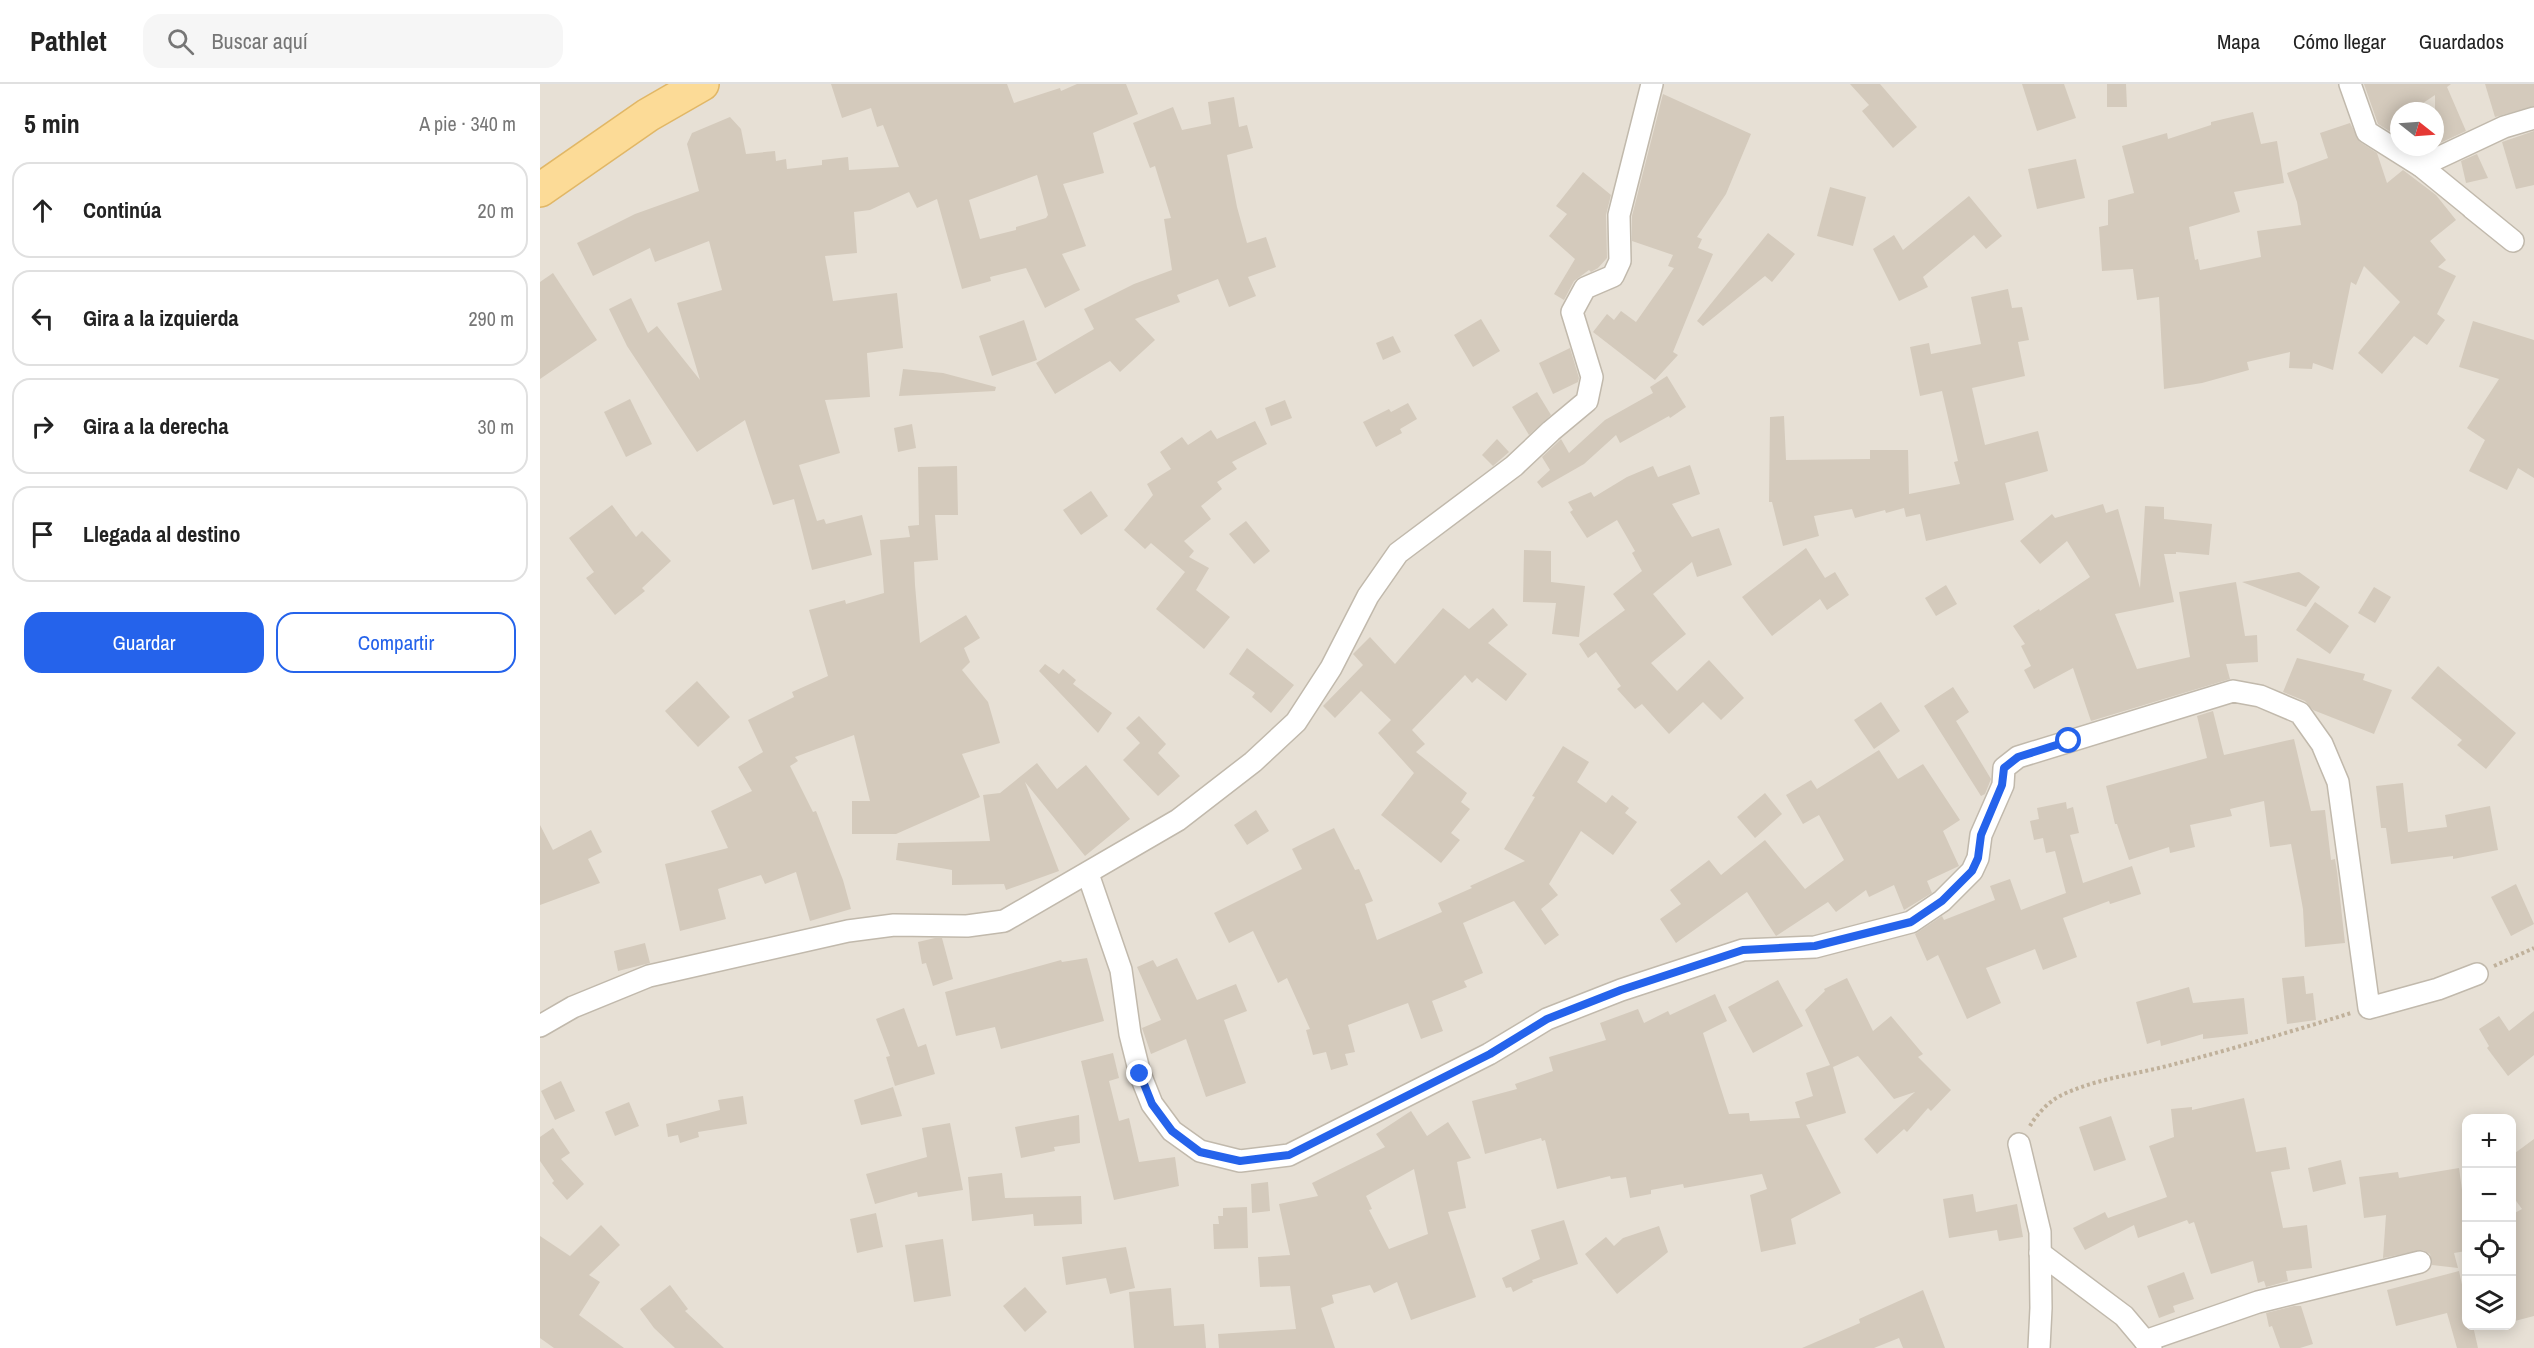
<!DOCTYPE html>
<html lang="es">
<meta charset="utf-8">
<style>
:root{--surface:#fff;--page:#f6f6f6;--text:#222;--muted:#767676;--line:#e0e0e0;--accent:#2563eb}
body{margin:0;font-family:"Archivo Narrow",sans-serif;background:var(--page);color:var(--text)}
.controls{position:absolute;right:18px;bottom:18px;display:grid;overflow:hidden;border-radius:12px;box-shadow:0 3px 15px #0003}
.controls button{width:54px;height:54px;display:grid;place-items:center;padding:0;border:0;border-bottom:2px solid var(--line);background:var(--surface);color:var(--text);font:30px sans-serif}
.compass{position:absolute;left:1850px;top:18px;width:54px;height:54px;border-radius:50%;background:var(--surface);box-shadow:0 3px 15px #0003;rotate:107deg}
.stop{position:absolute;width:18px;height:18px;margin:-14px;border:4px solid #2563eb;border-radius:50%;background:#fff}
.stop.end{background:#2563eb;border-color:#fff;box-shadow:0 2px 6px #0008}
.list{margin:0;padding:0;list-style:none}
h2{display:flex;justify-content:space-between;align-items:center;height:78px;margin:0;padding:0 24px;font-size:26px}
h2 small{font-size:20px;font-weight:400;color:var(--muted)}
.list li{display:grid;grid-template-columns:39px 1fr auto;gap:18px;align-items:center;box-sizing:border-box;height:96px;margin:0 12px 12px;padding:0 12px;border:2px solid var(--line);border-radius:18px}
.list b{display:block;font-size:22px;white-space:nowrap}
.list em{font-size:20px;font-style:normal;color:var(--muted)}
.actions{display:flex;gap:12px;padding:18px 24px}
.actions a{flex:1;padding:14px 0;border:2px solid var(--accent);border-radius:18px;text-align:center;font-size:21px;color:var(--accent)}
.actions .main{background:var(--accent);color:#fff}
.icon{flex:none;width:33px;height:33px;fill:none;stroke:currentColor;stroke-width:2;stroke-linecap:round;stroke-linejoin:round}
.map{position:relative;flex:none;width:1994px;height:1264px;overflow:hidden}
header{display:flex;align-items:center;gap:36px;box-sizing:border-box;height:84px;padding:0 30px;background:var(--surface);border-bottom:2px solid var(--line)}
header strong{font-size:28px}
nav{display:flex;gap:33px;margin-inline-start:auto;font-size:21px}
.search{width:420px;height:54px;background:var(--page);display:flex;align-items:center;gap:15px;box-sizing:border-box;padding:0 21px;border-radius:18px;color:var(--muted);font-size:22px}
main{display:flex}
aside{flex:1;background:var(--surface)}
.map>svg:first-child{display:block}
.residential{fill:#e7e0d5;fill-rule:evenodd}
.building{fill:#d4cabc;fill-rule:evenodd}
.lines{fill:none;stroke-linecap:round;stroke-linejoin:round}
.street-casing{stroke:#c1b9ac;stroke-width:24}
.primary-casing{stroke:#e1b766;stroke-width:36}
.path{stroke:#c0b19b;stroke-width:4;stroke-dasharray:3 3;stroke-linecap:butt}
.street{stroke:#fff;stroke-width:21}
.primary{stroke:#fcdb97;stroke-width:33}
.route{stroke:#2563eb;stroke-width:8}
</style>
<header>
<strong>Pathlet</strong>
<div class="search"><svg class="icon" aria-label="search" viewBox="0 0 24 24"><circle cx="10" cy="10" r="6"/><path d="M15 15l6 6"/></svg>Buscar aquí</div>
<nav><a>Mapa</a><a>Cómo llegar</a><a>Guardados</a></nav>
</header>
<main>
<aside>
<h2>5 min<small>A pie · 340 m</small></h2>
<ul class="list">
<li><svg class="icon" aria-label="ahead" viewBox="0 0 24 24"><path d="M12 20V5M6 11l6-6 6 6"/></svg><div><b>Continúa</b></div><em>20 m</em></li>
<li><svg class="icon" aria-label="left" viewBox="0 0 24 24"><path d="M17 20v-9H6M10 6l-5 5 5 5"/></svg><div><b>Gira a la izquierda</b></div><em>290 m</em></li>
<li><svg class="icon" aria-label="right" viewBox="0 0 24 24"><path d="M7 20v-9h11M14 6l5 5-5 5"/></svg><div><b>Gira a la derecha</b></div><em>30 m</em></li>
<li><svg class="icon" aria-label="arrive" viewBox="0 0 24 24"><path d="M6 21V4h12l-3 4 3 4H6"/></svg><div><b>Llegada al destino</b></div></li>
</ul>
<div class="actions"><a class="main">Guardar</a><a>Compartir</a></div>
</aside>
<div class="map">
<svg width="1994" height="1264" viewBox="0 0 1994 1264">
<rect width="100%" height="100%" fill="#f3efe7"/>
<path class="residential" d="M0,0H1994V1264H0ZM1859,27H1895V63H1859ZM1926,1034H1972V1242H1926Z"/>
<g class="building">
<path d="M291,0H467L474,19L520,4L521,7L537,0H586L598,30L553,49L564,89L523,100L546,162L522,170L540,206L505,224L486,184L450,193L451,197L422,205L397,115L377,124L369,108L330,126L314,128L317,169L285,172L293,217L357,209L363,264L327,269L330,313L285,316L300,369L259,381L277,437L284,435L286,440L322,431L332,471L272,486L254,415L233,421L205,336L157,368L87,262L69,225L91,214L108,249L117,242L160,296L137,219L182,206L169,157L115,178L110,164L53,192L37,159L95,130L159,107L147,60L152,49L190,33L201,45L206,70L235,67L236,77L246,75L247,85L282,81V76L308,73L309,86L359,83L343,41L337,43L331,24L302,34ZM497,91L508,131L506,134L476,143V146L440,155L429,116Z"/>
<path d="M1310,0H1340L1377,43L1353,64L1322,27L1329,21Z"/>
<path d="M1482,0H1524L1536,34L1497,47Z"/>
<path d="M1567,0H1586L1587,23H1567Z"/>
<path d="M1824,0H1911L1907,3L1926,47L1900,59L1895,48V11L1871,27H1859V43L1851,48L1838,40Z"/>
<path d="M1945,0H1994V22L1955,33Z"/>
<path d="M1123,10L1211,50L1186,110L1157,153L1162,155L1158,164L1173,170L1133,268L1138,271L1115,296L1053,248L1067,230L1074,236L1081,227L1096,238L1134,184L1128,182L1133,171L1092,157V132Z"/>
<path d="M694,13L699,43L707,41L713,64L687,71L697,123L707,159L726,153L736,183L708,193L716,212L689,223L678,195L637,211L640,218L595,235L615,256L580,288L570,277L515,310L496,279L554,245L544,225L594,200L632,186L624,135L631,134L615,82L610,84L593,39L633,23L642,46L671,40L668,18Z"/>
<path d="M1713,28L1721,60L1737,57L1744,99L1694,108L1700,128L1649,143L1655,176L1658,175L1660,186L1721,173L1717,147L1761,141L1757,118L1747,89L1788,74L1780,49L1810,39L1820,58L1837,69L1847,99L1863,86L1896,111L1916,136L1890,157L1906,176L1898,183L1916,192L1897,230L1905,236L1887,261L1874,252L1842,290L1818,269L1860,218L1824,182L1816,201L1811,198L1793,286L1773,279L1772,285L1749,284L1750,268L1707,278L1709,286L1662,299L1624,305L1619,213L1597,216L1593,185L1562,187L1559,143L1568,141V116L1594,109L1582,62L1627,49L1628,55L1671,41V38Z"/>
<path d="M1994,47V101L1976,105L1962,58Z"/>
<path d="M1937,70L1948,94L1926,99L1921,77Z"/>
<path d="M1536,75L1545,114L1497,125L1488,85Z"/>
<path d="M1043,88L1071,111L1066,131L1067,174L1058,184L1051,188L1049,186L1034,197L1024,216L1014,210L1035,175L1009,152L1027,130L1016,122Z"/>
<path d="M1290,103L1326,113L1313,162L1277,152Z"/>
<path d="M1429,112L1462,152L1446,165L1434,151L1383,193L1388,203L1359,217L1333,165L1354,151L1363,166Z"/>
<path d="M1228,149L1255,170L1232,198L1225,192L1163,242L1157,237Z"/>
<path d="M13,189L57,256L0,295V198Z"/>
<path d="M1468,205L1472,224L1482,223L1489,256L1478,258L1485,292L1432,304L1445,361L1498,347L1508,387L1465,399L1474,436L1386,457L1380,430L1366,433L1364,424L1346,429L1345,426L1315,434L1312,425L1274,432L1279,452L1243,462L1232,418H1229L1230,333L1244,332L1246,376L1330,375V366H1368L1369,410L1420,400L1414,378L1418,377L1402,307L1380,312L1370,263L1389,259L1391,270L1441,260L1431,213Z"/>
<path d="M941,235L960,267L933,283L914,251Z"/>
<path d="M484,236L497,276L452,292L439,252Z"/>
<path d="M1933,237L1994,256V394L1978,384L1967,406L1929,387L1945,356L1927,344L1959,295L1919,283Z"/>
<path d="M853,252L861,268L843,276L836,259Z"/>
<path d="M1030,264L1039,294L1038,298L1013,310L999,279Z"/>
<path d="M363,285L403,289L456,303L455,307L359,312Z"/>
<path d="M1127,292L1146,323L1130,334L1129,332L1080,359L1076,351L1044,380L1002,404L997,398L1010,386L1002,373L1019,357L1021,355L1029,369L1065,336L1113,309L1110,303Z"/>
<path d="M997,308L1011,331L989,351L972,323Z"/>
<path d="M90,315L112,360L86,373L64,328Z"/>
<path d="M745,316L752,334L731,342L725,324Z"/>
<path d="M868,319L877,335L860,345L862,349L836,363L823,338L849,325L851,328Z"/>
<path d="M715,337L727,360L692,378L697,385L677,398L682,405L661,422L671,435L644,457L654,467L649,473L669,484L656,506L690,533L664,565L616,525L645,488L611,459L605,465L584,446L613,411L607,400L631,385L620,368L642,353L648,361L671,346L677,355Z"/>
<path d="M372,340L376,364L358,368L354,344Z"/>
<path d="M957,355L969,368L953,382L942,371Z"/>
<path d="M1150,381L1160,410L1132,420L1152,453L1179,444L1192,481L1157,493L1152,478L1113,510L1146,550L1111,579L1137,607L1169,576L1204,614L1181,636L1163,618L1129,650L1102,620L1095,625L1077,605L1081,602L1056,568L1048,574L1039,560L1085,526L1073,510L1102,487L1092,469L1095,467L1077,436L1047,454L1030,428L1033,426L1028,418L1051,408L1054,413L1087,393L1113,382L1118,393Z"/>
<path d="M417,382L418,431H395L398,476L374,478L375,501L380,559L426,531L440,554L424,564L430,578L422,586L448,618L460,659L422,670L440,713L356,750H312V717H330L314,651L255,673L258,677L250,682L273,728L276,727L303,796L311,825L270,837L256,788L225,800L221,791L178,805L186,835L140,847L125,780L188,764L171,727L212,707L198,683L223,668L208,636L254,613L252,608L288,592L269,526L305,516L306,520L344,509L340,456L370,453L368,442L379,441L378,383Z"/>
<path d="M551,407L568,432L541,451L523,426Z"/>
<path d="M1563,420L1566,429L1578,425L1600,504L1605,422L1624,423V435L1672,440L1669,471L1636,468V470H1624L1634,518L1575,530L1597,585L1650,573L1639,508L1696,498L1705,552L1717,551L1718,578L1686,580L1690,595L1551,637L1533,584L1494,605L1484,586L1491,582L1481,562L1485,560L1473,542L1499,525L1500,527L1550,493L1527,457L1500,480L1480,457L1512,430L1515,434Z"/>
<path d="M72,421L96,453L102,447L131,477L102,504L105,507L75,531L46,494L54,488L29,454Z"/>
<path d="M706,437L730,467L714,480L689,450Z"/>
<path d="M1266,464L1285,494L1295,488L1309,511L1287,526L1280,515L1232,552L1202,513Z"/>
<path d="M984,466L1011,467V498L1045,502L1039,553L1012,550L1016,519L983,518Z"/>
<path d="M1759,488L1780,503L1766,523L1702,498Z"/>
<path d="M1406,501L1417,520L1396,532L1385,514Z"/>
<path d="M1834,503L1851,513L1835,539L1818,529Z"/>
<path d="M1775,518L1809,542L1790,570L1756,546Z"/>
<path d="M903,524L929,545L953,524L968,541L948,559L987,590L966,617L937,594L932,599L925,591L872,646L885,660L876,668L927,709L921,718L930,725L911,749L920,756L901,779L841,731L874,689L838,649L851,636L821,607L795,634L783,622L823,581L813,570L830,553L855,580Z"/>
<path d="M707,564L754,601L731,629L712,613L715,609L689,590Z"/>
<path d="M1757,574L1825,590L1823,596L1852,606L1834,650L1773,626L1765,617L1743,608Z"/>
<path d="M505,580L519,590L523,585L536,596L533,600L572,629L558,649L499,587Z"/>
<path d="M1898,582L1976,649L1946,685L1917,661L1922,656L1871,614Z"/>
<path d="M157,597L190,633L158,663L125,627Z"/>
<path d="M1413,603L1429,628L1416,637L1451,695L1445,710L1441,712L1384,622Z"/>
<path d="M1341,618L1360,647L1334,665L1314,636Z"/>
<path d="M1673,627L1684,671L1754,655L1771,727L1785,726L1791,776L1795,775L1797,787L1805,859L1765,863L1763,825L1751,760L1730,763L1724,717L1690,725L1692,732L1650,741L1655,763L1630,769L1629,763L1589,776L1577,740H1575L1566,702L1667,674L1657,632Z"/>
<path d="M599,632L626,660L618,669L640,692L618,712L583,676L600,659L586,644Z"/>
<path d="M1023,662L1049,678L1037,698L1066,719L1072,711L1089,724L1085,729L1097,738L1073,771L1041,747L1009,800L1018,811L1001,825L1019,851L1005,861L974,817L923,839L943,889L924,897L927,903L892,917L903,947L881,955L868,919L808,941L815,968L805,970L808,981L791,986L786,968L773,971L766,946L770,945L747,894L738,899L713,847L689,859L674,829L762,785L752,765L794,744L815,786L819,785L833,817L825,820L837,856L902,828L898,819L932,804L930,802L985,777L964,765L995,713L992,712Z"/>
<path d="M1339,666L1358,695L1383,680L1420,736L1403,747L1419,782L1387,797L1392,809L1364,826L1354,801L1329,813L1326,806L1296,828L1288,818L1236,852L1207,808L1136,859L1120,835L1141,820L1130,806L1169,776L1181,791L1225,756L1265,805L1304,776L1279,731L1263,740L1246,711L1271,696L1277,705Z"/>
<path d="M497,679L517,705L546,681L590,735L545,772L485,698L519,787L466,806L464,800L412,801V786L356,776L358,759L450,757L443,711L460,709Z"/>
<path d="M1863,699L1868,748L1907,743L1905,731L1950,722L1958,766L1913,775V772L1851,780L1846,744H1841L1836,702Z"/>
<path d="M1225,709L1242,730L1215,754L1197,733Z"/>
<path d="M1526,718L1527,725L1533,723L1539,749L1530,751L1543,799L1592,782L1601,810L1570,820L1569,817L1523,834L1537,873L1503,886L1495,865L1446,884L1461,919L1427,935L1398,871L1387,877L1375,850L1402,832L1404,836L1455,816L1450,802L1470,795L1481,826L1526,809L1515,767L1506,769L1503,754L1494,756L1490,737L1499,735L1497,724Z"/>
<path d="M716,726L729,747L707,761L694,741Z"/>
<path d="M0,741L13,766L51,746L62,768L48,775L60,799L0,821Z"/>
<path d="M1976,800L1994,840L1971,852L1951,813Z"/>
<path d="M395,854H402L413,895L393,902L386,879L382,880L378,858Z"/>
<path d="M105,859L110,879L78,887L74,867Z"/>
<path d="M547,874L564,937L461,965L455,943L416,952L405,908L521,876L522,878Z"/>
<path d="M637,874L657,916L696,900L707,927L684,936L706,999L666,1013L646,955L611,970L602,944L621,936L597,883L613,876L617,883Z"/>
<path d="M1764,892L1766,910L1773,909L1776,936L1747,940L1742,894Z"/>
<path d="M1307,894L1333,947L1351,932L1383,970L1378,973L1411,1006L1391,1027L1388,1024L1367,1048L1364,1045L1337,1070L1324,1055L1375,1008L1354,1015L1318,972L1293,983L1306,1029L1266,1041L1301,1109L1251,1135L1256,1160L1221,1168L1210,1111L1227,1105L1222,1090L1144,1104L1143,1100L1111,1106V1110L1090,1114L1086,1093L1071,1095L1070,1092L1017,1105L1005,1056L1002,1057L1001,1054L945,1070L932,1017L977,1005L975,1000L1013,987L1009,973L1066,956L1060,939L1098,925L1104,939L1128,927L1130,931L1175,910L1187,937L1163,949L1189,1030L1209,1029L1210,1037L1260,1034L1255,1018L1273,1012L1266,989L1290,981L1265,926L1285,907L1284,905Z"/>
<path d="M1238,896L1263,942L1213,969L1188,923Z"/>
<path d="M1649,903L1653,919L1704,914L1708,950L1663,955V950L1621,962L1620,956L1607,960L1596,918Z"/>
<path d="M364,924L378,963L386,960L395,990L355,1002L346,973L350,972L336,935Z"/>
<path d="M1994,927V971L1968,992L1947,964L1949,962L1939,945L1959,932L1969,947Z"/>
<path d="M573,969L579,994L569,997L579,1037L589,1034L599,1078L635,1073L639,1102L574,1116L541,977Z"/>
<path d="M21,997L35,1027L15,1036L1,1007Z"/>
<path d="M353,1003L362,1032L321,1041L314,1016Z"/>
<path d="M203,1012L207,1040L158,1048L159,1053L140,1059L138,1051L128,1053L126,1040L180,1026L178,1016Z"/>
<path d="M1704,1014L1716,1068L1746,1063L1750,1085L1731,1088L1743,1144L1767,1141L1772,1184L1746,1187L1748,1197L1726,1203L1724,1197L1718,1199L1713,1177L1671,1190L1654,1138L1649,1140L1647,1136L1598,1154L1594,1141L1545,1166L1533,1144L1565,1128L1568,1134L1627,1113L1609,1062L1634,1053L1631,1025L1652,1023V1026Z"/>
<path d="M89,1018L99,1042L75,1052L65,1028Z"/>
<path d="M871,1027L887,1052L908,1038L931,1074L917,1078L926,1124L908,1128L936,1213L871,1236L857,1198L834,1209L830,1201L792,1211L794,1219L781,1224L795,1264H679L678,1250L756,1245L750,1202L720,1203L718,1173L750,1171L739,1120L778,1112L772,1099L845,1063L836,1050ZM874,1085L888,1150L849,1165L829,1126L832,1125L826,1112Z"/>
<path d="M539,1031L540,1059L514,1063L515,1067L481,1074L475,1043Z"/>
<path d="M1571,1032L1586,1076L1554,1087L1539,1043Z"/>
<path d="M410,1039L423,1106L378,1113L377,1108L335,1120L326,1090L387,1073L382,1044Z"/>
<path d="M13,1044L30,1069L21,1075L44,1100L27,1116L12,1099L14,1097L0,1077V1053Z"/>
<path d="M1994,1055V1232L1971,1238V1131L1982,1125L1971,1110V1072Z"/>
<path d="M1801,1076L1806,1100L1773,1108L1768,1084Z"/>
<path d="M1919,1084L1926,1135V1167L1914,1169L1918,1184L1892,1181L1890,1170L1883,1166L1843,1174L1846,1131L1824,1134L1819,1093L1858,1088L1859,1094Z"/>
<path d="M462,1089L465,1114L541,1112L542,1140L494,1142L493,1130L432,1137L428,1093Z"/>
<path d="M728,1098L730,1127L712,1129L711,1100Z"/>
<path d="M1433,1110L1436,1128L1477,1120L1483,1153L1459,1157L1457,1146L1409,1154L1403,1115Z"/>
<path d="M707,1123L708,1164L674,1165L673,1140H679L678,1132H683V1124Z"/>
<path d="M336,1129L343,1163L317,1169L310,1135Z"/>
<path d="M1024,1136L1038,1180L992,1196L993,1198L973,1208L971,1203L966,1204L962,1194L1000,1175L991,1146Z"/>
<path d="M61,1141L80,1161L49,1191L60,1198L39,1231L84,1264H14L0,1254V1152L30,1172Z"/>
<path d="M1119,1142L1128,1168L1077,1210L1045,1170L1066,1153L1074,1162L1083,1154Z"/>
<path d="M403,1155L411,1212L374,1218L365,1161Z"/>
<path d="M586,1163L595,1204L570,1210L566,1194L526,1201L522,1173Z"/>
<path d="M1919,1187L1926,1219V1242H1933L1938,1264H1917L1907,1229L1856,1242L1847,1206Z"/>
<path d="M1644,1188L1654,1215L1633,1222L1635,1228L1619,1234L1607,1202Z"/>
<path d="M130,1201L148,1225L145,1227L184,1264H135L114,1244L100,1225Z"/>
<path d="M485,1203L507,1228L485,1248L463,1222Z"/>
<path d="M631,1204L634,1242L664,1240L666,1264H594L589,1208Z"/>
<path d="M1383,1206L1405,1264H1363L1359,1254L1334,1264H1262L1320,1239L1319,1235Z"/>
<path d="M1754,1222H1761L1773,1260L1760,1264H1740L1732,1242L1729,1243L1726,1229Z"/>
</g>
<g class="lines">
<g class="street-casing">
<g id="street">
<path d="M1810,0L1827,48L1881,82L1973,157L1932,124"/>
<path d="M1881,82L1964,43L1994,34"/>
<path d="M548,790L581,886L590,950L600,990L612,1020L632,1047L660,1067L700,1077L749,1071L949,970L1007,935L1081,906L1203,866L1275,863L1371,838L1402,817L1432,787L1438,774L1441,751L1463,701L1464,684L1478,673L1693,607L1720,612L1760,629L1782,660L1798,698L1829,924L1898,905L1937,890"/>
<path d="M0,942L33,923L109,892L308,847L354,841L427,842L464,837L638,736L713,678L756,638L791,584L828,512L858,469L974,382L1011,347L1047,317L1052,293L1032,228L1045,204L1073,192L1080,177L1079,131L1112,0"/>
<path d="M1479,1060L1500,1148L1501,1224L1499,1264"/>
<path d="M1500,1169L1584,1232L1611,1264"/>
<path d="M1605,1257L1718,1218L1880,1178"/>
</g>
</g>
<g class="primary-casing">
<path id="primary" d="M0,106L108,31L162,0"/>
</g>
<g class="path">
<path d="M1954,882L1994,864"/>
<path d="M1490,1042C1496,1031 1510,1016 1522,1011C1555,995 1592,991 1627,982C1689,966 1750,948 1811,929"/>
</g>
<use href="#street" class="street"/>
<use href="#primary" class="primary"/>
</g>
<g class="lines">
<path class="route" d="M600,990L612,1020L632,1047L660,1068L700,1077L749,1071L950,970L1007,935L1081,906L1203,866L1275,862L1371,838L1402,817L1432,787L1438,774L1441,751L1462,701L1464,684L1478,673L1529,657"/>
</g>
</svg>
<div class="controls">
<button>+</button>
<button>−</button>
<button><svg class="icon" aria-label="locate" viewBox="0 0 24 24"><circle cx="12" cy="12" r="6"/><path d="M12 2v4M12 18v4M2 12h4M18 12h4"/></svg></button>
<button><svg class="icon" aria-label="layers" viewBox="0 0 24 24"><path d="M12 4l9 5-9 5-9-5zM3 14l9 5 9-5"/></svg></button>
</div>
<svg class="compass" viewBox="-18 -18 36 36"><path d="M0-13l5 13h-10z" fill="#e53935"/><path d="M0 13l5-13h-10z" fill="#767676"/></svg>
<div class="stop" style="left:1529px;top:657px"></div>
<div class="stop end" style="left:600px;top:990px"></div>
</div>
</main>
